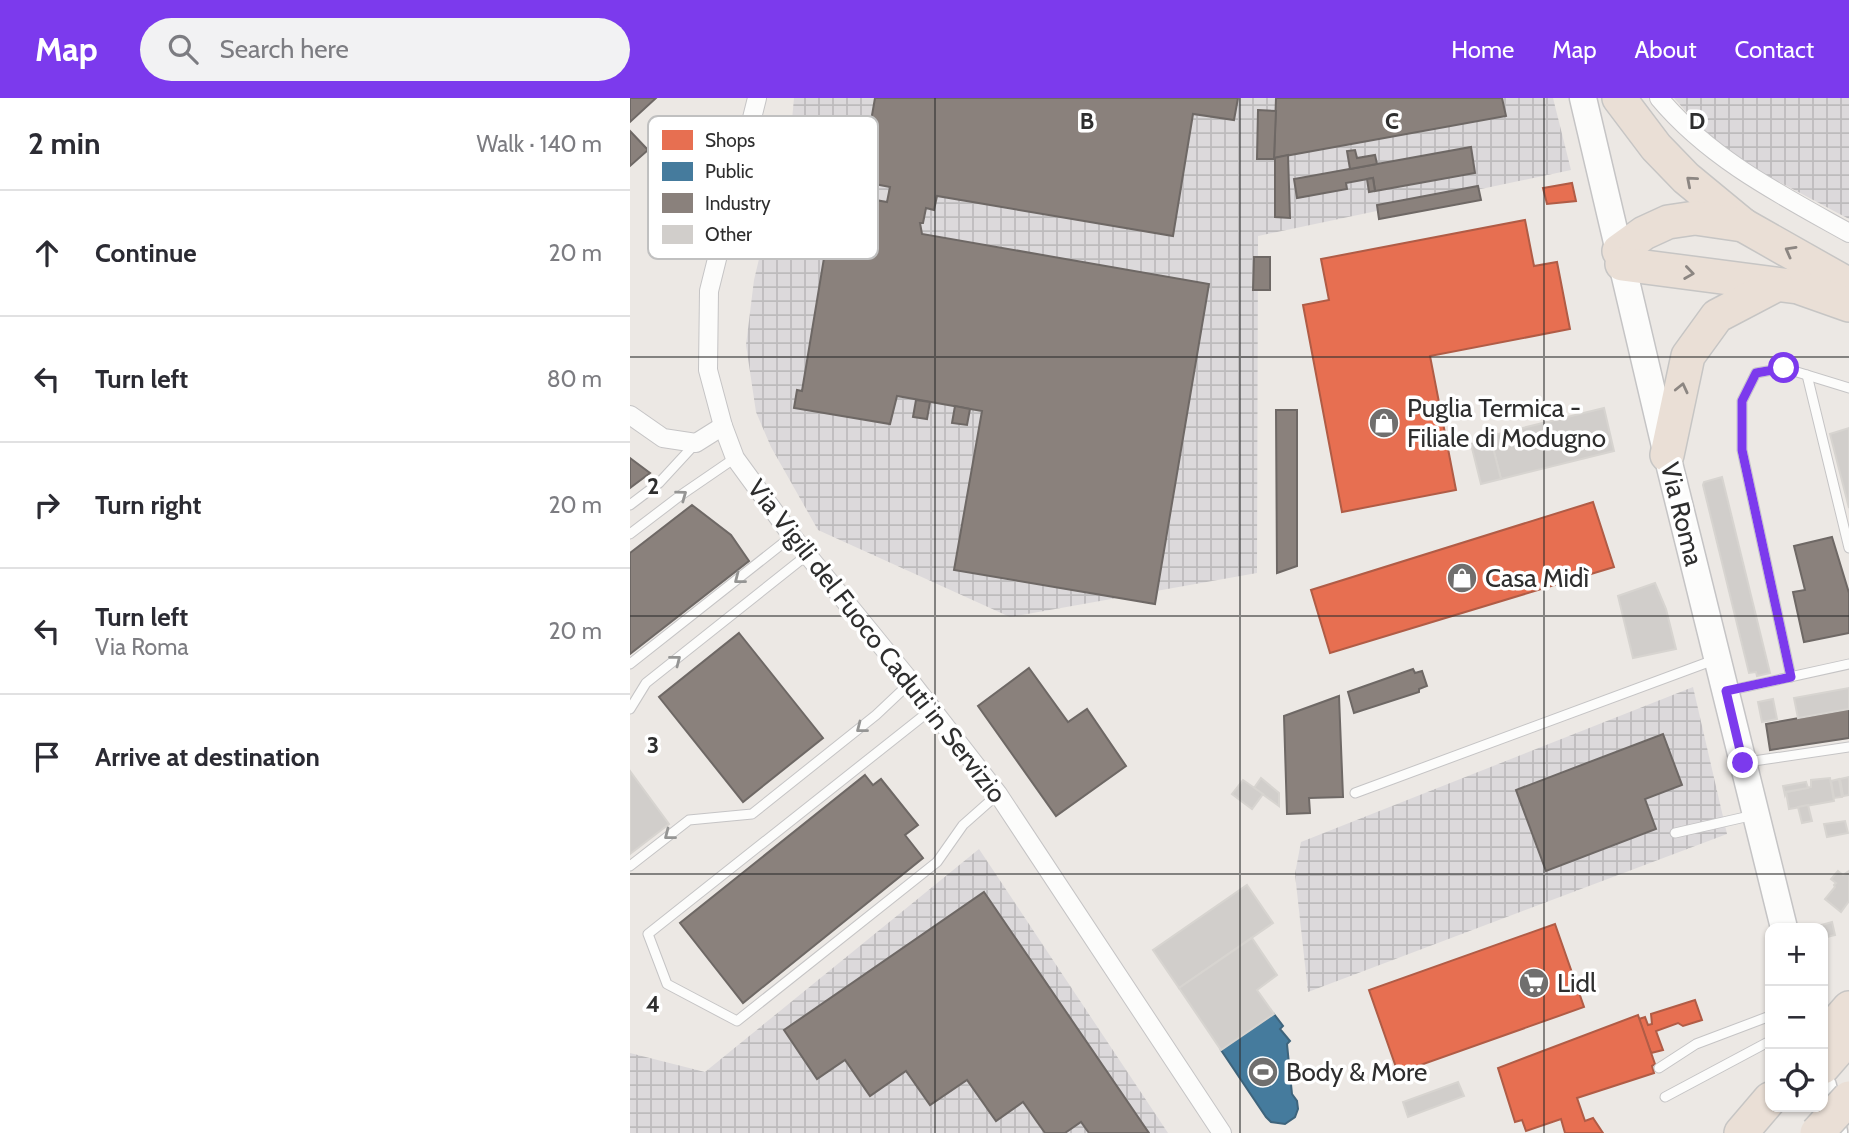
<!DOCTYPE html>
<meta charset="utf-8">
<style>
:root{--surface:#fff;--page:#f2f2f3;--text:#2b2b33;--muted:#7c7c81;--line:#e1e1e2;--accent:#7c3aed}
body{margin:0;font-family:Cabin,sans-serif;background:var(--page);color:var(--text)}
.controls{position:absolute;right:21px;bottom:21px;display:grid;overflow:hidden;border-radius:14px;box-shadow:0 2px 5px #0004}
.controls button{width:63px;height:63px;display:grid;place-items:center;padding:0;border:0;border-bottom:2px solid var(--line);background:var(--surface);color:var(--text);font:35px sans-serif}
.stop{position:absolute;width:21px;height:21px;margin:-16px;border:5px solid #7c3aed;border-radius:50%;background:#fff}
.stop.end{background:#7c3aed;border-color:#fff;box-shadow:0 2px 7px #0008}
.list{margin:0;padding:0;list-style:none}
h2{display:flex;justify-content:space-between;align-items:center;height:91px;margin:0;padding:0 28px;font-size:30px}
h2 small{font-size:23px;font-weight:400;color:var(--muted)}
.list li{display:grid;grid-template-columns:46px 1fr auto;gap:21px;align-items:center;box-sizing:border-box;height:126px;padding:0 28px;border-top:2px solid var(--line)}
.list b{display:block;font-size:26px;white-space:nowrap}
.list p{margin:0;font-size:23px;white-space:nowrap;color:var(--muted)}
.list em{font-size:23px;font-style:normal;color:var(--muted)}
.icon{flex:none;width:38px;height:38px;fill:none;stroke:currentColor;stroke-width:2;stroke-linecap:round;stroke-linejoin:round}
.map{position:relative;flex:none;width:1219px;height:1035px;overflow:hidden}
header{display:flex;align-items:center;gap:42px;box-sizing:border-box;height:98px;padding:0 35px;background:var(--accent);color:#fff}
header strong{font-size:33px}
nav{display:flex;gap:38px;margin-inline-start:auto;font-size:24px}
.search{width:490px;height:63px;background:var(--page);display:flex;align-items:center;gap:18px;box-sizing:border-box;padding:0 24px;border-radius:38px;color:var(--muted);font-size:26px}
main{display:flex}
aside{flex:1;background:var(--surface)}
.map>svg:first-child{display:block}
.industrial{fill:url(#industrial-grid)}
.shops{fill:#e76f51;stroke:#b05c46;stroke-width:2}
.public{fill:#457b9d;stroke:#3e647c;stroke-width:2}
.industry{fill:#8a817c;stroke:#6e6865;stroke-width:2}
.building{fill:#d1cecb;stroke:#d7d4d0;stroke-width:2}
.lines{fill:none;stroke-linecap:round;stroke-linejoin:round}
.lane-casing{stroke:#c5c4c5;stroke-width:11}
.street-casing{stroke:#c5c4c5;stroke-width:20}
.secondary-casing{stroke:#c5c4c5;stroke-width:29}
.highway-casing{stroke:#c6c5c4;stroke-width:36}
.lane{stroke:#fcfcfb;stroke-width:9}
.street{stroke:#fcfcfb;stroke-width:18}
.secondary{stroke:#fcfcfb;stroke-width:26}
.highway{stroke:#eadfd6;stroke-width:33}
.highway-bridge-casing{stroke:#c6c5c4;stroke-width:36;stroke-linecap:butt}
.highway-bridge{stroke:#eadfd6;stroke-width:33}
.oneway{stroke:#8c8682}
.oneway2{stroke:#959594}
.route{stroke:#7c3aed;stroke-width:9}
.grid{fill:none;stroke:#2e2e2e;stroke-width:2;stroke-opacity:0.55}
.labels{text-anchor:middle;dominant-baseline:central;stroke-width:7;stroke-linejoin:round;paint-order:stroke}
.poi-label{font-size:26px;fill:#2e2e2e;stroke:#fff;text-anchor:start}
.street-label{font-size:26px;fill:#2e2e2e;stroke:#fff}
.key{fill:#fff;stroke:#c0c0c0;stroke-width:2}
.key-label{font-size:19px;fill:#2e2e2e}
.grid-label{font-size:23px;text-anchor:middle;font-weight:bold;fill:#2e2e2e;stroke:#fff;stroke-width:7;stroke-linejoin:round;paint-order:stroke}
</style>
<header>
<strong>Map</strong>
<div class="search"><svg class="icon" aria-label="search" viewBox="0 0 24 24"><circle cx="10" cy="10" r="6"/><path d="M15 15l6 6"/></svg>Search here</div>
<nav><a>Home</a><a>Map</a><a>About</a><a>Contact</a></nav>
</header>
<main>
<aside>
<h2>2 min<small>Walk · 140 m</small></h2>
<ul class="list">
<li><svg class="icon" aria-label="ahead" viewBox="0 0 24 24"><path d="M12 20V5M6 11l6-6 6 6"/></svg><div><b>Continue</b></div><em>20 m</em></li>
<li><svg class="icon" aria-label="left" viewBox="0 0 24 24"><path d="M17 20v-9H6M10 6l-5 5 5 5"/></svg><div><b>Turn left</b></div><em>80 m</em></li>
<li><svg class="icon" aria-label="right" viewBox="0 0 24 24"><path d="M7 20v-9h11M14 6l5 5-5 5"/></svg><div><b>Turn right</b></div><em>20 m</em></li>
<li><svg class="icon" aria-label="left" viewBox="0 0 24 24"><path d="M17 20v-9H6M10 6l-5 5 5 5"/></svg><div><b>Turn left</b><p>Via Roma</p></div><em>20 m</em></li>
<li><svg class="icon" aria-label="arrive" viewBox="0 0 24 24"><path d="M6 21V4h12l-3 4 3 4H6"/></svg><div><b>Arrive at destination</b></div></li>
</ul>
</aside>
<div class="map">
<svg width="1219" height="1035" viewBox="0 0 1219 1035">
<defs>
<pattern id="industrial-grid" width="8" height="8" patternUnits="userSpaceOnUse" patternTransform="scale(1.75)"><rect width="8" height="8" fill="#dcd9db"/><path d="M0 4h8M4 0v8" fill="none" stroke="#bdbbbc"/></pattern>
</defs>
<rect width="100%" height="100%" fill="#ece8e4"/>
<g class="industrial">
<path d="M164,0H923L941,72L628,138L627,475L380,519L188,432L141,349L126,314L116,247L124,182L162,22Z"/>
<path d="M1044,0H1219V121L1127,72L1077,37Z"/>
<path d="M1063,589L1097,736L678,894L665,776L671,744Z"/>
<path d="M349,751L538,1035H0V955L75,974Z"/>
</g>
<g class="shops">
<path d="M942,85L946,103L917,106L913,90Z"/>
<path d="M895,122L904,168L927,164L940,231L800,258L826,392L712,414L673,207L699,202L691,161Z"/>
<path d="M963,404L984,469L700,555L681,492Z"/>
<path d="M925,826L954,909L768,975L739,892Z"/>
<path d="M1065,902L1072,922L1053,928L1048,925L1026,933L1033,952L1021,955L1009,921L1015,919L1018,927L1022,926L1021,916Z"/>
<path d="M1008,917L1025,966L1022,968L1024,975L947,1000L955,1023L963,1020L973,1035H935L931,1021L896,1033L892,1022L885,1024L868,970Z"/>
</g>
<path class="public" d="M644,916L653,928L650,931L660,943L657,946L662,996L667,1003L668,1011L665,1019L655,1026L641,1024L636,1019L591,952Z"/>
<g class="industry">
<path d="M0,0H26L0,24Z"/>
<path d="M245,0H608L604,22L563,16L543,138L307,98L304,112L296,110L293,125H290L292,136L579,186L525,506L324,472L352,313L267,298L260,326L164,310L167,292L172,293L196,148L191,147L195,126L201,127L206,95L257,104L260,89L245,86L233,69Z"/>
<path d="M646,0H872L876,18L644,60Z"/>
<path d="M628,12L646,13L644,60L658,57L660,120L645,119V61H627Z"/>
<path d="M0,33L18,52L0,68Z"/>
<path d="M841,49L845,75L745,93L743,80L716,85L717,91L667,100L664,81Z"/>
<path d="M725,52L727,60L745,57L747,66L720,71L717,53Z"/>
<path d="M743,80L745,93L739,94L737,81Z"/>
<path d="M848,88L851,102L749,121L747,107Z"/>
<path d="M624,159H640V192H623Z"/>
<path d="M286,302L300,304L297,321L283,319Z"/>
<path d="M325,308L340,311L337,327L322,325Z"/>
<path d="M646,312H667V468L647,475Z"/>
<path d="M0,360L20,375L0,390Z"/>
<path d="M62,407L101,437L119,463L0,556V455Z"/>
<path d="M1202,439L1219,495V535L1174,544L1163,494L1175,492L1164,448Z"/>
<path d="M109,535L193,640L113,704L29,599Z"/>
<path d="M399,570L438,624L457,611L496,668L426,718L348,608Z"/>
<path d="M783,571L785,575L792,573L797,588L789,591V594L724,615L718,594Z"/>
<path d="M709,598L713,699L679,700L680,715L657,716L654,618Z"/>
<path d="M1219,611V640L1140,652L1136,626Z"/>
<path d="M1033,636L1052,687L1015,701L1026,731L916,773L886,692Z"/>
<path d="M235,677L243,687L251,681L288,727L275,737L293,760L113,905L50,825Z"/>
<path d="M354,794L519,1035H459L451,1024L435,1035H415L393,1004L366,1023L337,982L300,1007L276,973L240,998L215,962L187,981L154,932Z"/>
</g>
<g class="building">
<path d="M974,310L984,353L871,381L860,338Z"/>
<path d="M1219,330V410L1200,336Z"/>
<path d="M861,342L871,381L851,386L841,346Z"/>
<path d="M1092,379L1140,575L1127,578L1126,574L1119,575L1073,387L1074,384Z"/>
<path d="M1025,485L1036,511L1046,551L1003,560L988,498Z"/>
<path d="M1219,590V611L1168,620L1164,600Z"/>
<path d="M1143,601L1147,621L1132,624L1128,604Z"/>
<path d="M0,673L39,726L0,756Z"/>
<path d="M1219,679V697L1213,698L1210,681Z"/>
<path d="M631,680L649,695V708L624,690Z"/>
<path d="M1200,680L1204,703L1159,711L1156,694L1181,689V682Z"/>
<path d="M1209,681L1212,699L1204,700L1201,683Z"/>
<path d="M613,682L633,696L622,711L602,696Z"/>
<path d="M1176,684L1178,690L1156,694L1155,697L1153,688Z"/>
<path d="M1178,707L1182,723L1172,725L1168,709Z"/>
<path d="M1215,723L1218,735L1197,739L1194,726Z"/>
<path d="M1208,773L1213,777L1219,773V803L1211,814L1195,801L1205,789L1204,787L1206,785L1201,781Z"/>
<path d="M617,787L643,825L549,890L523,852Z"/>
<path d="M1202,824L1205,837L1193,840V830H1189L1188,828Z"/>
<path d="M622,840L647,877L627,892L644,916L591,952L549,890Z"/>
<path d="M828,984L834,998L778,1019L773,1004Z"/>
</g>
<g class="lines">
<g class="lane-casing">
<g id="lane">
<path d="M1177,277L1219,450"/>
<path d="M0,407L29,385L65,346"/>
<path d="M0,436L51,397L105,360"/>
<path d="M0,566L162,438"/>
<path d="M1161,579L1112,352V303L1126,275L1154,270L1219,290"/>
<path d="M1097,593L1219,566"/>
<path d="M0,611L16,585L177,457"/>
<path d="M302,611L18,836L37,886L107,923L307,764L333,727L368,696"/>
<path d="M1117,664L1219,649"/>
<path d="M725,695L1084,562"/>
<path d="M1045,735L1124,717"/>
<path d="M0,768L59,722L122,716L246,617L281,584"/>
<path d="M1029,970L1066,946L1140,918"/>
<path d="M1035,999L1140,943"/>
</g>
</g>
<g class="street-casing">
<g id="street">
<path d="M127,0L79,193L78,272L93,328L105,360L162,438L281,584L368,696L592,1035"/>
<path d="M1029,0C1080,61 1151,97 1219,135"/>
<path d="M0,317L33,340L66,345L93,328"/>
</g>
</g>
<g class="secondary-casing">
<g id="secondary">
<path d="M953,0L1037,357L1154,830"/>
<path d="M1193,988L1204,1034"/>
</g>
</g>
<g class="highway-casing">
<g id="highway">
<path d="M989,0L1026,49L1056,80L1113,127"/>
<path d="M989,153L1014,135L1038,124L1065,120L1113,127L1219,187"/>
<path d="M992,166L1168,189L1219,207"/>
<path d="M1037,357L1058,258L1087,218L1146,187"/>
<path d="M1193,940L1219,910"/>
<path d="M1193,969L1219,939"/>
<path d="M1111,1035L1140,1001"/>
</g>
</g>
<use href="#lane" class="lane"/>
<use href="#street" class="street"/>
<use href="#secondary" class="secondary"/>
<use href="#highway" class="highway"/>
<g class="highway-bridge-casing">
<path id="highway-bridge" d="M1187,1035L1219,1000"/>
</g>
<use href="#highway-bridge" class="highway-bridge"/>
</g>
<defs><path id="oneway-chevron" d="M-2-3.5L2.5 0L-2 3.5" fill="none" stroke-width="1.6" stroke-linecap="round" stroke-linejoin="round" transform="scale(1.75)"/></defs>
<g class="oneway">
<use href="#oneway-chevron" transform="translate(1061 83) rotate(-139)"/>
<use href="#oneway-chevron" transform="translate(1160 153) rotate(-151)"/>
<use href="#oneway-chevron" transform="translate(1059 175) rotate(8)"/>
<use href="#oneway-chevron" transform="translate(1052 290) rotate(-77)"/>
</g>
<g class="oneway2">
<use href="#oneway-chevron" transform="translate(52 397) rotate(-36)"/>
<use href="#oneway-chevron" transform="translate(109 481) rotate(142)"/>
<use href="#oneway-chevron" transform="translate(46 562) rotate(-38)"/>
<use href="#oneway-chevron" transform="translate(231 630) rotate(142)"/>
<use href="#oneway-chevron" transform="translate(39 737) rotate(142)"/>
</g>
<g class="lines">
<path class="route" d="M1113,665L1096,593L1161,579L1112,352V303L1126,275L1154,270"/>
</g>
<path class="grid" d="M305,0V1035M610,0V1035M914,0V1035M0,259H1219M0,518H1219M0,776H1219"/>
<defs>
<g id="shop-disc" transform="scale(1.575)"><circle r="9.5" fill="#706f6e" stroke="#fff"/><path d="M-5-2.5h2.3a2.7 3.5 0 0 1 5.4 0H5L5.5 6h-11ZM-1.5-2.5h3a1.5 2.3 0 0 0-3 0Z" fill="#fff"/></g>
<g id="supermarket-disc" transform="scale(1.575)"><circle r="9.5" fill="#706f6e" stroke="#fff"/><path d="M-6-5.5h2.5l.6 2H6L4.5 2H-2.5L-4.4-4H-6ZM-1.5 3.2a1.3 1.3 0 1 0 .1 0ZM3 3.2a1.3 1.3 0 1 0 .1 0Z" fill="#fff"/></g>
<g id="stadium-disc" transform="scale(1.575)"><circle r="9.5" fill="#706f6e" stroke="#fff"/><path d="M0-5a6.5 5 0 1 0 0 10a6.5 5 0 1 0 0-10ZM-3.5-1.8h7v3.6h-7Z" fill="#fff"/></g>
</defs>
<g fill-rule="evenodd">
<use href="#shop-disc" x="754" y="325"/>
<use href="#shop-disc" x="832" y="480"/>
<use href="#supermarket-disc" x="904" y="885"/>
<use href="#stadium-disc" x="633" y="974"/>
</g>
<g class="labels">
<g class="poi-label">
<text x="777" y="310">Puglia Termica -<tspan x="777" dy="30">Filiale di Modugno</tspan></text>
<text x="855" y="480">Casa Midì</text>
<text x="927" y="885">Lidl</text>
<text x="656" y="974">Body &amp; More</text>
</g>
<g class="street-label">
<text transform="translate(1052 416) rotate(76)">Via Roma</text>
<text transform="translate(247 543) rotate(52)">Via Vigili del Fuoco Caduti in Servizio</text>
</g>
</g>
<rect x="18" y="18" width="230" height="143" rx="10" class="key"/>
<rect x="32" y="32" width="31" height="20" fill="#e76f51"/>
<rect x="32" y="64" width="31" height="19" fill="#457b9d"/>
<rect x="32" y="95" width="31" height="20" fill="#8a817c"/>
<rect x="32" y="127" width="31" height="19" fill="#d1cecb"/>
<g class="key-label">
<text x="75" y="49">Shops</text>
<text x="75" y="80">Public</text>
<text x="75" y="112">Industry</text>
<text x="75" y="143">Other</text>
</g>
<g class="grid-label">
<text x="457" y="31">B</text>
<text x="762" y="31">C</text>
<text x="1067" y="31">D</text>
<text x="23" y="396">2</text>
<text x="23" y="655">3</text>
<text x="23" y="914">4</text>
</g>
</svg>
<div class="controls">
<button>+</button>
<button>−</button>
<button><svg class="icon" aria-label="locate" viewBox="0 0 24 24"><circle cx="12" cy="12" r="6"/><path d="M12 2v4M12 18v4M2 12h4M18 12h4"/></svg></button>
</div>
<div class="stop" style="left:1154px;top:270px"></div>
<div class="stop end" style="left:1113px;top:665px"></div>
</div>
</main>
